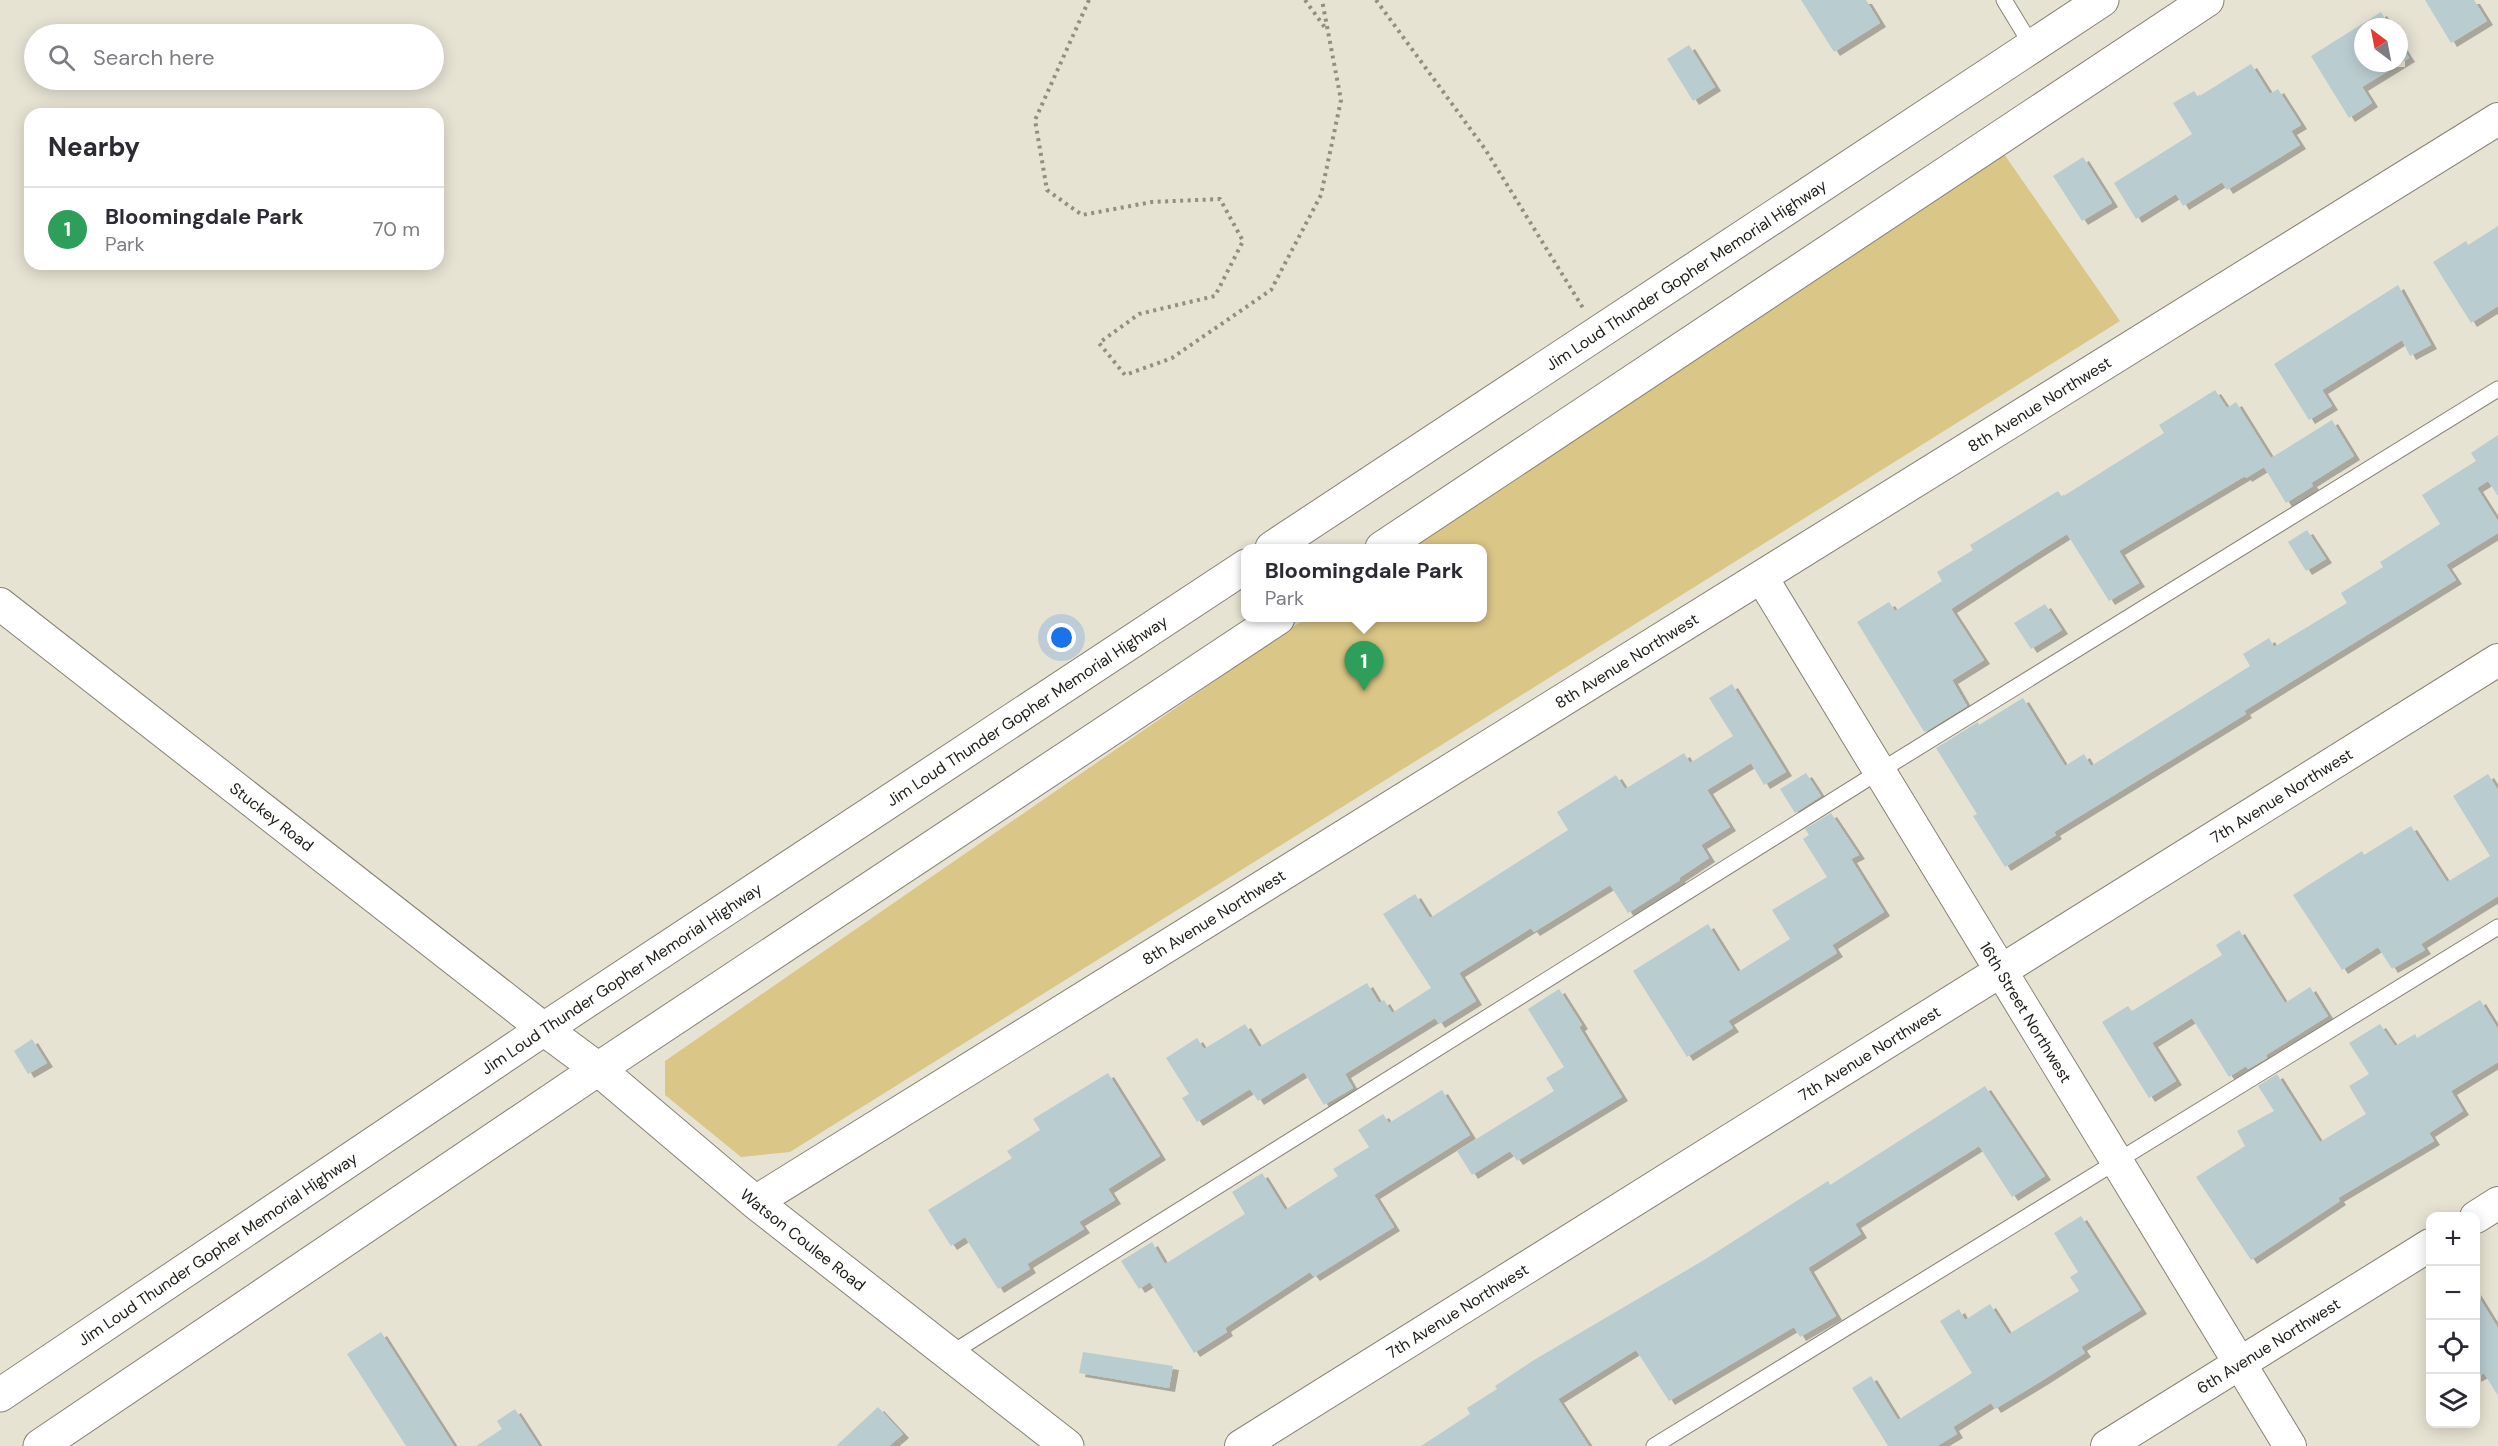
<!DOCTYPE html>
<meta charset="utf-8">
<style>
:root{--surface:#fff;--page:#f7f7f7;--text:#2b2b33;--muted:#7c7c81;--line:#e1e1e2;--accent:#2563eb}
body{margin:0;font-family:"DM Sans",sans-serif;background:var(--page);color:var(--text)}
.controls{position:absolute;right:18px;bottom:18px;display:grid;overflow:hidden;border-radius:12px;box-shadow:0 3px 15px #0003}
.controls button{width:54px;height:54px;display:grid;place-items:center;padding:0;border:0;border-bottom:2px solid var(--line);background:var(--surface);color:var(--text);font:30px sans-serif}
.compass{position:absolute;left:2354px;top:18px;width:54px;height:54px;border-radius:50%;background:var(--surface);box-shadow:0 3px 15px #0003;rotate:328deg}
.you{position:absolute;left:1062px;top:638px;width:21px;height:21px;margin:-15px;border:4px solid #fff;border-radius:50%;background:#1a73e8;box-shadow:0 0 0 9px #1a73e833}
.badge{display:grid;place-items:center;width:39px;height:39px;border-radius:50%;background:var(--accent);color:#fff;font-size:20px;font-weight:700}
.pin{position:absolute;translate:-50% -50px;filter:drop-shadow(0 2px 3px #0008)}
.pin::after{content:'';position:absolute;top:32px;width:21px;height:18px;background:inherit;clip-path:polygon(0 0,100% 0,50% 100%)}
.popup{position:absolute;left:1241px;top:544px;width:246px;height:78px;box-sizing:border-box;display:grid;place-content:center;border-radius:12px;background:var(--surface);filter:drop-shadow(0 2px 4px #0005);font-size:20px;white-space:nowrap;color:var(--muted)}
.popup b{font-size:22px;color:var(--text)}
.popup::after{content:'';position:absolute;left:50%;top:100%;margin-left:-12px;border:12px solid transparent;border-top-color:var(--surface)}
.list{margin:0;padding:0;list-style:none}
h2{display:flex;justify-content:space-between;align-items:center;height:78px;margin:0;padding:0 24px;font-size:26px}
h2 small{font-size:20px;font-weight:400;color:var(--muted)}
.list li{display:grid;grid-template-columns:39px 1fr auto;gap:18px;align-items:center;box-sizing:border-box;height:84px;padding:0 24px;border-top:2px solid var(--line)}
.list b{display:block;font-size:22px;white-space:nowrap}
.list p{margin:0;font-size:20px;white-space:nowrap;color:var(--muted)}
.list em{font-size:20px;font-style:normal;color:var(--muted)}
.icon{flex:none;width:33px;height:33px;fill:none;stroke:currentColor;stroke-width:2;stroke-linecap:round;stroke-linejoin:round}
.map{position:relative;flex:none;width:2498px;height:1446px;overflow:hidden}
.search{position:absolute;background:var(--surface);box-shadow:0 3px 15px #0003;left:24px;top:24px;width:420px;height:66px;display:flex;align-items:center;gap:15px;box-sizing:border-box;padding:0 21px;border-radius:33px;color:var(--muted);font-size:22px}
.panel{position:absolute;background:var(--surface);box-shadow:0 3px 15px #0003;left:24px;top:108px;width:420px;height:162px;border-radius:18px}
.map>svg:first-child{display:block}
.green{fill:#dac686}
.building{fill:#b9ccd0;filter:url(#shadow)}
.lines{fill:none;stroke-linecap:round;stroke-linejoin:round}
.service-casing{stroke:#868174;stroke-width:17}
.minor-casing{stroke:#868174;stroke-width:34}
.secondary-casing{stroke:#868174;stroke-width:35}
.path{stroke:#918e82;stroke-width:4;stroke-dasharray:3 4.5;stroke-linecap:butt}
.service{stroke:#fff;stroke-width:15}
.minor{stroke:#fff;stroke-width:32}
.secondary{stroke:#fff;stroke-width:33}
.labels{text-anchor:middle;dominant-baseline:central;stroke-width:4.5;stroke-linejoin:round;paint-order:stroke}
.street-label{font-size:16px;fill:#1e1c17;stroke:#e7e3d3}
</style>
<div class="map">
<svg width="2498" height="1446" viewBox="0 0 2498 1446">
<defs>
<filter id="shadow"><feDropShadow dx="6" dy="4" stdDeviation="0" flood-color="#0004"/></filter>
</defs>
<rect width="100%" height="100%" fill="#e7e3d3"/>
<path class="green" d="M1995,141L2120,321L790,1152L741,1157L665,1095V1061L1306,618H1482V548H1406Z"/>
<g class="building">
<path d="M1801,0H1866L1880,23L1834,52Z"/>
<path d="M2425,0H2474L2487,21L2451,43Z"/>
<path d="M2381,12L2390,27H2363V63H2399V42L2409,58L2362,87L2372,103L2349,118L2311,56Z"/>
<path d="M1689,45L1715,87L1693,101L1667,59Z"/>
<path d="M2251,64L2270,94L2278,89L2301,125L2291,131L2300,145L2227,190L2222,182L2183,206L2176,194L2136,219L2114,183L2192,134L2173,103L2194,91L2198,97Z"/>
<path d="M2083,157L2112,203L2082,221L2053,176Z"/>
<path d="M2498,226V306L2471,323L2433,262L2466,241L2468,245Z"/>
<path d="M2398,285L2431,345L2410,356L2402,340L2322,390L2332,406L2309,420L2274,364Z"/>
<path d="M2215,390L2227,408L2236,402L2271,458L2332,420L2354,456L2311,483L2313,486L2286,503L2264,467L2246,478L2245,476L2119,551L2139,583L2109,601L2067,534L2018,565L1951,609L1984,660L1952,680L1967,706L1925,732L1923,730L1857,622L1889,602L1895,611L1942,581L1937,572L1973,550L1970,545L2058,491L2062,497L2164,433L2159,425Z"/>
<path d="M2498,435V496L2488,481L2477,488L2498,521V533L2446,565L2456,580L2244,711L2246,714L2054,832L2056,835L2005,867L1973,816L1977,814L1936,748L1978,722L1979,725L2023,698L2065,766L2084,754L2091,766L2250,666L2243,654L2269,638L2274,647L2347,603L2341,593L2383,567L2380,562L2440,524L2422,495L2476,461L2471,453Z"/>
<path d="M2307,530L2326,559L2306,571L2288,542Z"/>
<path d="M2045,604L2062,630L2031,649L2014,623Z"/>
<path d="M1732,684L1786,772L1764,785L1751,763L1707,790L1730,827L1701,845L1709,858L1679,878L1680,880L1628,913L1610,885L1534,932L1531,928L1459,973L1476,1001L1439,1024L1435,1018L1345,1074L1353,1088L1324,1105L1304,1072L1258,1101L1250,1089L1197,1122L1182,1098L1189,1094L1166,1058L1197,1038L1204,1049L1245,1024L1259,1047L1367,983L1379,1003L1384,1000L1392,1013L1431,988L1383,914L1415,894L1430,918L1568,830L1557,812L1616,775L1625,789L1684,753L1690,763L1733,736L1709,698Z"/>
<path d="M1806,773L1821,796L1795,813L1780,789Z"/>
<path d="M2488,774L2498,790V896L2421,944L2425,950L2392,969L2378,947L2342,970L2293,895L2362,851L2364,855L2411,826L2447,882L2490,856L2453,796Z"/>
<path d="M1831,813L1859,855L1851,859L1884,912L1832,945L1837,953L1728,1021L1733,1028L1687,1057L1633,971L1708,924L1738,972L1790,939L1772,910L1827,877L1803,839L1809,835L1805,829Z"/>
<path d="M2239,930L2285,1003L2310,987L2328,1016L2266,1055L2267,1058L2248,1069L2246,1066L2229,1077L2192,1018L2152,1043L2176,1081L2149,1098L2102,1022L2128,1006L2132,1011L2222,955L2216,945Z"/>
<path d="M1559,989L1582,1025L1579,1027L1622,1097L1517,1161L1510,1151L1472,1175L1457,1151L1554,1091L1546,1078L1564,1067L1528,1009Z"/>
<path d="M2480,1000L2498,1029V1062L2451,1091L2463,1111L2429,1133L2434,1141L2338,1198L2340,1201L2251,1260L2196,1177L2245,1146L2237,1131L2274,1111L2258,1086L2277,1074L2320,1142L2366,1114L2349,1086L2369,1074L2349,1043L2380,1024L2395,1046L2415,1034L2417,1038Z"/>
<path d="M32,1039L47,1063L28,1074L14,1051Z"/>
<path d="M1108,1073L1160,1156L1108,1189L1115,1200L1079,1222L1084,1229L1027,1264L1030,1269L998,1289L965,1237L951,1246L928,1210L1012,1158L1007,1151L1040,1130L1033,1119Z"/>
<path d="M1985,1086L2045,1176L2012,1197L1979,1146L1855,1224L1861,1234L1808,1268L1836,1316L1800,1337L1794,1327L1669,1401L1636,1350L1558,1399L1589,1446H1421L1470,1414L1467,1408L1497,1389L1495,1386L1534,1360L1704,1260L1828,1181L1830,1185Z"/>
<path d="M1442,1090L1470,1135L1374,1195L1394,1227L1314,1277L1310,1272L1225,1328L1227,1332L1194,1353L1150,1282L1139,1289L1121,1261L1152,1242L1165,1264L1245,1214L1232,1192L1262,1173L1285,1210L1338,1176L1333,1169L1369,1147L1358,1130L1383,1114L1389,1123Z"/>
<path d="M2081,1216L2141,1310L2081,1347L2085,1353L2043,1380L1995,1409L1991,1403L1953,1427L1957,1434L1937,1446H1888L1852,1388L1871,1376L1898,1420L1972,1373L1940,1321L1959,1309L1965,1320L1990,1304L2009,1334L2079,1291L2070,1277L2078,1272L2054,1233Z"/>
<path d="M2475,1291L2498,1328V1396L2484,1373L2475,1378Z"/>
<path d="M381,1332L454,1446H406L347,1354Z"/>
<path d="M1083,1352L1173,1366L1169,1388L1079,1373Z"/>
<path d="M878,1407L903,1434L889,1446H836Z"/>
<path d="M515,1409L539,1446H476L502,1429L497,1421Z"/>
</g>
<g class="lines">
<g class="service-casing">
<g id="service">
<path d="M2004,0L2032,46"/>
<path d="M950,1354L1880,771L2498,389"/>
<path d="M1654,1446L2498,927"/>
</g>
</g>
<g class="minor-casing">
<g id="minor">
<path id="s1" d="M1762,578L2290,1446"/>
<path id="s2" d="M0,604L544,1029"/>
<path id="s3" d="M755,1202L2498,119"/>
<path d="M2476,1217L2498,1203"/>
<path id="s4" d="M1241,1446L2498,660"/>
<path id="s5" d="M2107,1446L2430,1245"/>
</g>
</g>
<g class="secondary-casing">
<g id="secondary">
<path id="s6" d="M1272,548L2102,0"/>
<path d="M1382,548L2207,0"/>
<path id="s7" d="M544,1029L598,1069L755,1202L1067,1446"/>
<path id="s8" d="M0,1395L544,1029L1246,566"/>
<path d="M40,1446L598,1069L1278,618"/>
</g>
</g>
<g class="path">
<path d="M1089,0L1035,120L1047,190L1082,215L1152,202L1220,199L1243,241L1215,296L1139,314L1099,343L1125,375L1172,358L1271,290L1321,195L1341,100L1322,0"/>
<path d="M1305,0L1326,29"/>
<path d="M1376,0L1485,149L1583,308"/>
</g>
<use href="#service" class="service"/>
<use href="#minor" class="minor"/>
<use href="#secondary" class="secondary"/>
</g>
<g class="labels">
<g class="street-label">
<text stroke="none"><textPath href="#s6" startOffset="496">Jim Loud Thunder Gopher Memorial Highway</textPath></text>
<text stroke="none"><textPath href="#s3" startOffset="1512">8th Avenue Northwest</textPath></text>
<text stroke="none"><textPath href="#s3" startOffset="1026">8th Avenue Northwest</textPath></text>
<text stroke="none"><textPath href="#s8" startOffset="1234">Jim Loud Thunder Gopher Memorial Highway</textPath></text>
<text stroke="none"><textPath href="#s4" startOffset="1227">7th Avenue Northwest</textPath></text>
<text stroke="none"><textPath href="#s2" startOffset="345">Stuckey Road</textPath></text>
<text stroke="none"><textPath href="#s3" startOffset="540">8th Avenue Northwest</textPath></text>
<text stroke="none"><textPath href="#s8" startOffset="748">Jim Loud Thunder Gopher Memorial Highway</textPath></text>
<text stroke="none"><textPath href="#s1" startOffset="508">16th Street Northwest</textPath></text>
<text stroke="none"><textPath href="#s4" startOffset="741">7th Avenue Northwest</textPath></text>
<text stroke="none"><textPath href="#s7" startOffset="334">Watson Coulee Road</textPath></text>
<text stroke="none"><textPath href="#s8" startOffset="262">Jim Loud Thunder Gopher Memorial Highway</textPath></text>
<text stroke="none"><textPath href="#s4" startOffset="255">7th Avenue Northwest</textPath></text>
<text stroke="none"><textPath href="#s5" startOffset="190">6th Avenue Northwest</textPath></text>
</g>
</g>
</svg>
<div class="controls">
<button>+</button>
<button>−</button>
<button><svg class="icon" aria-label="locate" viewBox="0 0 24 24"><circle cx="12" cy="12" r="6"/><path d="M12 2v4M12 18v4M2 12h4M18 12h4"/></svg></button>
<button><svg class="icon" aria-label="layers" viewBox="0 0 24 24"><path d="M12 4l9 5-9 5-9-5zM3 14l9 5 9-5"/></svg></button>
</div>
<svg class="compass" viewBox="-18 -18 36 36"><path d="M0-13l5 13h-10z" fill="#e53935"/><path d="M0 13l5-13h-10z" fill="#7c7c81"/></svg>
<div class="you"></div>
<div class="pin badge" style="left:1364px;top:691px;background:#2e9e5b">1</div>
<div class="popup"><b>Bloomingdale Park</b>Park</div>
<div class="search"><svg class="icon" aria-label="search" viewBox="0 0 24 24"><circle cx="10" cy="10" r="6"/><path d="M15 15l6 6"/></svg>Search here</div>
<section class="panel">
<h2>Nearby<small></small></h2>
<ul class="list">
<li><span class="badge" style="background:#2e9e5b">1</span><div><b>Bloomingdale Park</b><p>Park</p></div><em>70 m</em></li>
</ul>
</section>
</div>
